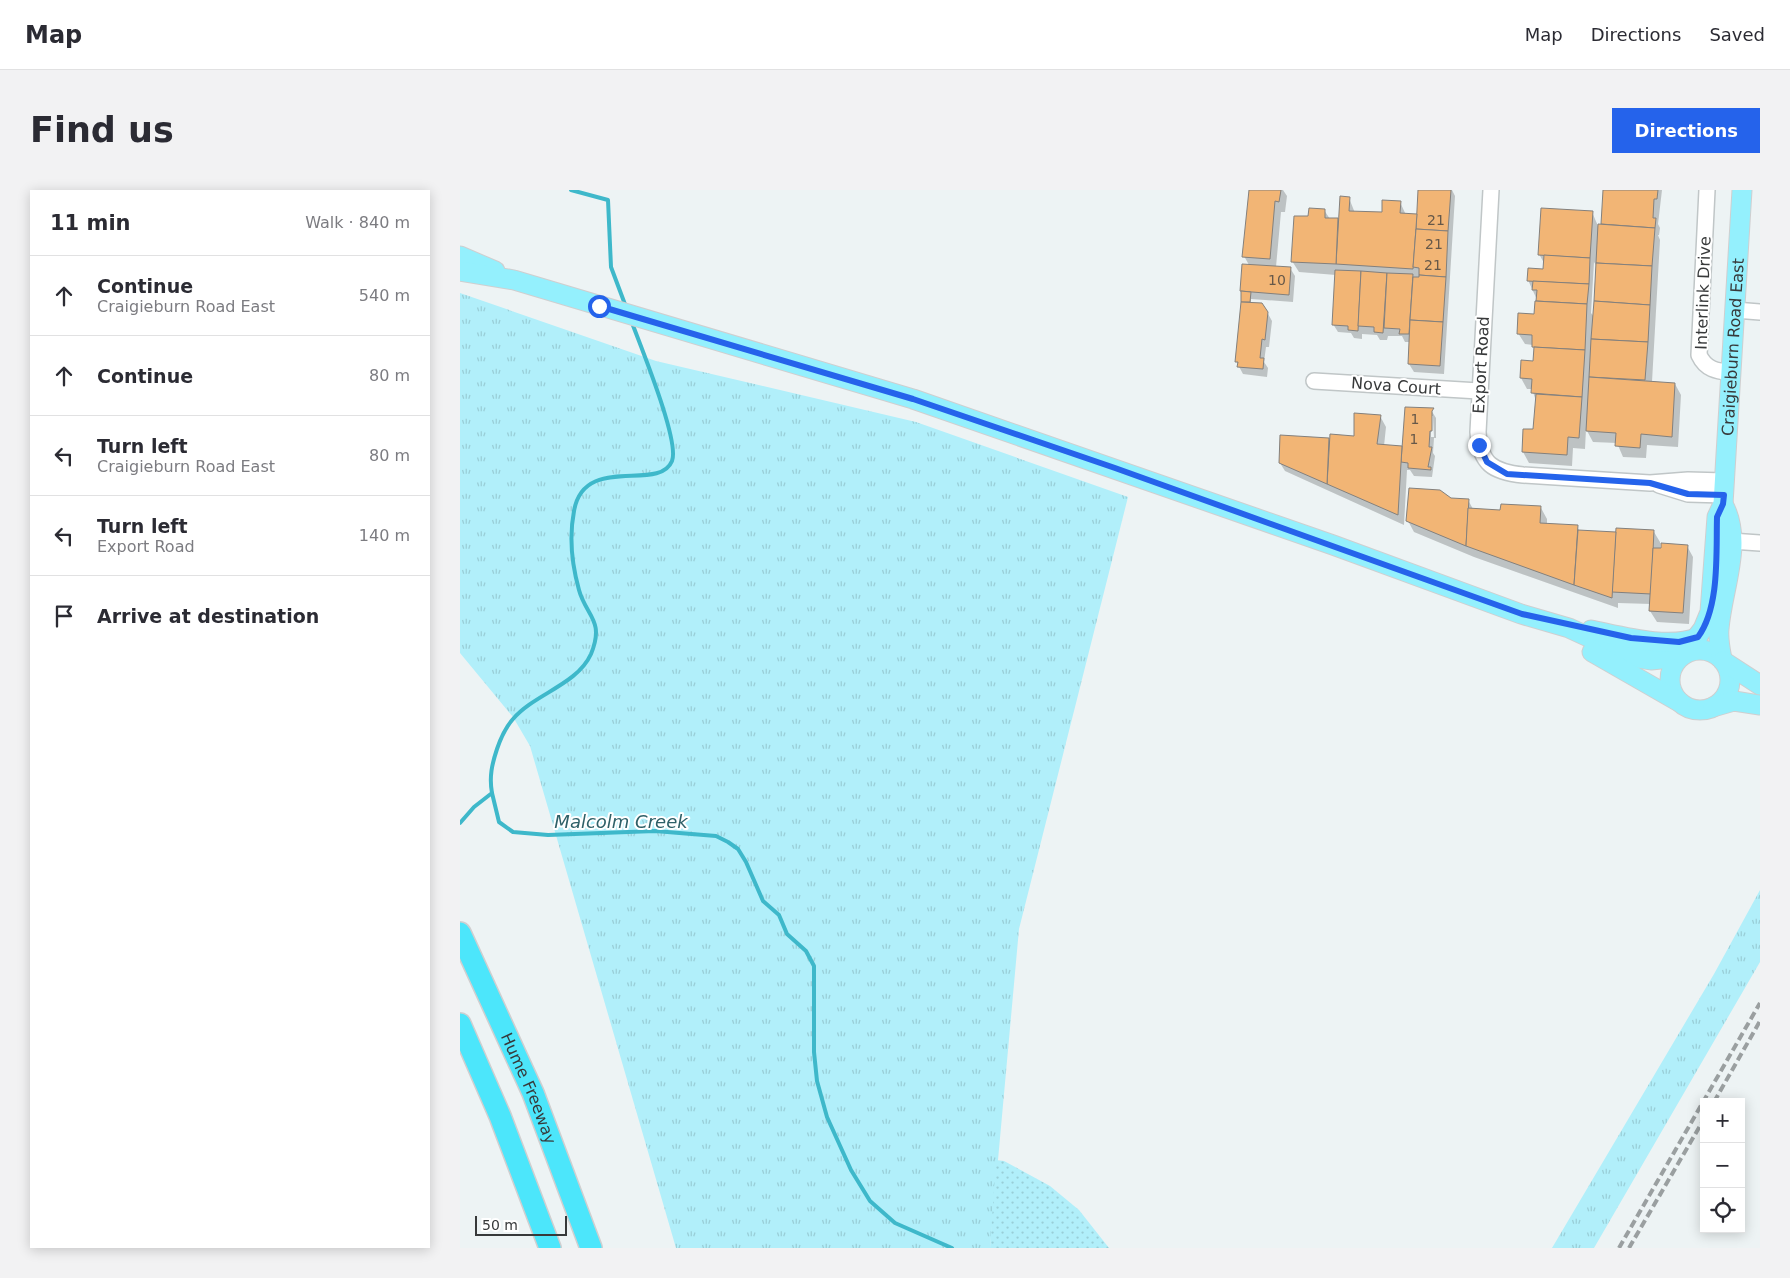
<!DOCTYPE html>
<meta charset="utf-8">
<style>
:root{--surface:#fff;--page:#f2f2f3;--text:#2b2b33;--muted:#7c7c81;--line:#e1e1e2;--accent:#2563eb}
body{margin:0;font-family:"DejaVu Sans",sans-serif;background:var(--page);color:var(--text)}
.controls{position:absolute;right:15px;bottom:15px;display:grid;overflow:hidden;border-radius:0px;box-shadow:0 2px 12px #0003}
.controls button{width:45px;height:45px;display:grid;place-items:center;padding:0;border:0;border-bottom:1px solid var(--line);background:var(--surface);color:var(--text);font:25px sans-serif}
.scale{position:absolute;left:15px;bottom:12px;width:92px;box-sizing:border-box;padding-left:5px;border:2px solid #37393a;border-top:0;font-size:14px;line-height:18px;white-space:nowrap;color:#37393a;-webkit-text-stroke:4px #fff;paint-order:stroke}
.stop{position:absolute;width:15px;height:15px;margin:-11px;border:4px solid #2563eb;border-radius:50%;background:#fff}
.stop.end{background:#2563eb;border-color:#fff;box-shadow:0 1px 5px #0008}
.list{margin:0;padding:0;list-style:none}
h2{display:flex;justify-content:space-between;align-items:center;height:65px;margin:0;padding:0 20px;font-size:21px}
h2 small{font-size:16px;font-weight:400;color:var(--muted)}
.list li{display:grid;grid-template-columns:32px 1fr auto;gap:15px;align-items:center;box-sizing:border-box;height:80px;padding:0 20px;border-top:1px solid var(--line)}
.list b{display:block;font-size:19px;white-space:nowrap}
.list p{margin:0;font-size:16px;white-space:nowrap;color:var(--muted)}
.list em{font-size:16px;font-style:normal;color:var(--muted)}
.icon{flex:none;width:28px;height:28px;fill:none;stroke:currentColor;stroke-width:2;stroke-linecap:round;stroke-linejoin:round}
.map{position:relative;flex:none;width:1300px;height:1058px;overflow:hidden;border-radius:0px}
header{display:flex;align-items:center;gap:30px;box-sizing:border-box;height:70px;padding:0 25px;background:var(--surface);border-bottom:1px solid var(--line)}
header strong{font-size:24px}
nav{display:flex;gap:28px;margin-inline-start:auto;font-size:18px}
.intro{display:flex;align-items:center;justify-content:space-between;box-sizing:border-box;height:120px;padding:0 30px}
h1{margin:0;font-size:35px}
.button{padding:12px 22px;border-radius:0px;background:var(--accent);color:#fff;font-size:18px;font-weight:700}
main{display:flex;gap:30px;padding:0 30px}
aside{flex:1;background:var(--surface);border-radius:0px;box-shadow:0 2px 12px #0003}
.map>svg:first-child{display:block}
.grass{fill:url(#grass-tufts)}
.park{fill:url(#park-dots)}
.shadow{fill:#0003;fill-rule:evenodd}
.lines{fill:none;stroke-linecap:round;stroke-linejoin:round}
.stream{stroke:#3eb8ca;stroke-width:4}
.building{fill:#f2b575;stroke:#83807d}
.minor-casing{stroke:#c0c6c7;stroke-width:18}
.major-casing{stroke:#cfcfd0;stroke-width:21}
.highway-casing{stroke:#cfcfd0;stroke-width:24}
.minor{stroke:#fff;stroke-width:15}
.major{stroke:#94f0fd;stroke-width:19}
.highway{stroke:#4ce6fb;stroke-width:21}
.rail{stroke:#9a9fa0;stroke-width:4;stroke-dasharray:8 4;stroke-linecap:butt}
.route{stroke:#2563eb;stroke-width:6}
.labels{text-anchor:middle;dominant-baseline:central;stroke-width:4;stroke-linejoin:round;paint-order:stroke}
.number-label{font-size:14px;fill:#665849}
.street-label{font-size:16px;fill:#37393a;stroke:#fff}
.water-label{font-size:18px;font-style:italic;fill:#2e6068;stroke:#fff}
</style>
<header>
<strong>Map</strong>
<nav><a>Map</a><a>Directions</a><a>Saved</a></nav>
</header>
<div class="intro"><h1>Find us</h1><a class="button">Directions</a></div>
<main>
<aside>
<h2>11 min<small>Walk · 840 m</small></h2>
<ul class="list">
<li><svg class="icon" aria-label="ahead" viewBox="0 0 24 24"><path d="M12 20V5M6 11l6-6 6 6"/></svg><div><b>Continue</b><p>Craigieburn Road East</p></div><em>540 m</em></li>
<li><svg class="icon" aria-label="ahead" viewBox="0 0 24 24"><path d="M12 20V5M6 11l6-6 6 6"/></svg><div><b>Continue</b></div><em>80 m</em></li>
<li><svg class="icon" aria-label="left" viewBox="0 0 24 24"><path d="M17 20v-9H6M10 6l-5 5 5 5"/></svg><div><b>Turn left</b><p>Craigieburn Road East</p></div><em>80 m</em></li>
<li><svg class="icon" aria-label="left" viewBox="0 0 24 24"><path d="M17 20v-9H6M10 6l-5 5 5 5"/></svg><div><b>Turn left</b><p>Export Road</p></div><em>140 m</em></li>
<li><svg class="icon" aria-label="arrive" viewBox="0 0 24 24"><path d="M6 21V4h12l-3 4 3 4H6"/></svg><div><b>Arrive at destination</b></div></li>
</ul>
</aside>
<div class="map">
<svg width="1300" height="1058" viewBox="0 0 1300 1058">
<defs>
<pattern id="grass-tufts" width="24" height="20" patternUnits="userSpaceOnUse" patternTransform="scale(1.25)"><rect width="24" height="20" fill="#b1effa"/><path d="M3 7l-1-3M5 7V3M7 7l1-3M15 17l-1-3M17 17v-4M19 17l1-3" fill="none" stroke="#99ced7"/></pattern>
<pattern id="park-dots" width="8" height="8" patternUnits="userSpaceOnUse" patternTransform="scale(1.25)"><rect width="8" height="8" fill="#b1effa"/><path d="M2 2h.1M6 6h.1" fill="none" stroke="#99ced7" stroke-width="1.8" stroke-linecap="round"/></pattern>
</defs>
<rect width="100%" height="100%" fill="#edf3f4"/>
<g class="grass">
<path d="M0,103L196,171L456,232L668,307L559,739L530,1058H216L70,556L53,527L0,463Z"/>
<path d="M1300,700V772L1134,1058H1092L1254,784Z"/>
</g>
<path class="park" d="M536,970L544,971L590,996L619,1020L649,1058H530Z"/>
<g class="shadow">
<path d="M790,0H823L827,6L825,22H821L816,77L830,78L835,86L833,112L791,109V114L807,122L812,131L809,157H806L804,172L808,178L807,187L783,184L776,171L783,103L789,75L784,66Z"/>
<path d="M959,0H992L995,6L984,184L954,182L949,174L950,152H945L942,146H928L927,150H920L917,145L902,144V149L894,148L891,143L878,142L873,134L876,85L839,82L832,71L849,28L864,20L870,29L879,30L889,8L895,23H923L940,12L946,25L958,29Z"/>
<path d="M1145,0H1202L1198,34L1200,38L1199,45H1198L1200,50L1192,192L1215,194L1221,205L1218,257L1187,255L1186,268L1163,267L1157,253L1133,252L1126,239L1125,259L1113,258L1112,276L1069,273L1063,262L1064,240L1075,241L1076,211L1072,199H1067L1061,188L1062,172L1074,173L1075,160L1073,155L1065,154L1058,143L1075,125L1078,112L1068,90L1084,80V73L1079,64L1132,22L1138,36H1144ZM1134,72L1140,82L1134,127L1131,123Z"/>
<path d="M971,220L976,228V248H974L973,263L975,266L972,287L954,286L950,280H947L944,335L825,281L820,273L869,249L870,251L895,247L920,226L926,237L924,256L942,257L943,260ZM971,226H973L974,247H971Z"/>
<path d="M991,309L1008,310L1013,319L1042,321L1081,318L1087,329V335L1117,337L1120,342L1157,344L1194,342L1200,352V359L1227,356L1233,367L1229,434L1197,432L1190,421L1191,414L1158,413V418L1014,367L954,342L948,331Z"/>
</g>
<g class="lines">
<g class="stream">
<path d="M111,0L148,10L151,77L166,117"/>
<path d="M32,603L39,632L53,642L88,645L195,641L256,646L268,652L278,659L286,672L303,711L319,725L327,744L346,761L354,776V862L357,891L367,927L391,980L410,1011L435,1033L492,1058"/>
<path d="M0,633L14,617L32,603C29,587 32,574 37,559C41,547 45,538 53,529C74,504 117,495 131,464C145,430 126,426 119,400C112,375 109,347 114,321C124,263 199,303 212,271C220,251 180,155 171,130"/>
</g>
</g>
<g class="building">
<path d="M789,0H821L819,12L815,11L810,69L782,67Z"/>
<path d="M958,0H991L988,41L956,39Z"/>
<path d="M1143,0H1198L1197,9H1194L1193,28H1196L1195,38L1141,34Z"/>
<path d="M880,6L890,7L889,21L922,22V10L941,11L940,23L957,24L953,79L876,74Z"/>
<path d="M849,18L865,19V28H878L876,74L831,72L834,26H848Z"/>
<path d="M1081,18L1133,21L1130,68L1078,65Z"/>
<path d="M1138,34L1195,38L1192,76L1136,73Z"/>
<path d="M956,39L988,41L986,87L959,85V78L953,77Z"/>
<path d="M1084,65L1130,68L1129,94L1067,91L1068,78L1083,79Z"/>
<path d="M1136,73L1192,76L1190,115L1134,111Z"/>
<path d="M782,74L831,77L829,105L780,101Z"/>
<path d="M875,80L901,81L898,141L888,140V136L872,135Z"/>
<path d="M901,81L927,83L923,143L914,142V137L898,136Z"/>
<path d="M927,83L953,84L949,144H939L940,139L924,138Z"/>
<path d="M959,85L986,87L983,132L950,130L953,87H959Z"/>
<path d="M1073,91L1129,94L1127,114L1076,111L1077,100H1072Z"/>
<path d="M781,101L791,102L790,112H781Z"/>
<path d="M1075,111L1127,114L1125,160L1072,157V145L1057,144L1058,123L1074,124Z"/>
<path d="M1134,111L1190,115L1188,152L1131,149Z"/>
<path d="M781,112L802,113L808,122L805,150L802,149L800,168H804L803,179L777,177L778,172H775Z"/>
<path d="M950,130L983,132L980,176L948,174Z"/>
<path d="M1131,149L1188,152L1185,190L1129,187Z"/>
<path d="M1074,157L1125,160L1122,207L1071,203L1072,189L1060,188L1061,170L1073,171Z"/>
<path d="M1129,187L1215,193L1212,247L1181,244L1180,258L1155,256L1156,243L1126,241Z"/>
<path d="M1076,204L1122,207L1119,248L1108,247L1107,265L1062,262L1063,239H1073Z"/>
<path d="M945,217L974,218L972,221V241H970L969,257H972L968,277H971V280L948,278V273L941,272Z"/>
<path d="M894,223L921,225L917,254L942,256L938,325L867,294L870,244L894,246Z"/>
<path d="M820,245L869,248L867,294L819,273Z"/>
<path d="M949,298L980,300L991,308L1009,309L1006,356L946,331Z"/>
<path d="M1041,314L1081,316L1080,333L1118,335L1114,395L1006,356L1008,318L1040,320Z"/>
<path d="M1156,338L1194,340L1191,404L1152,402Z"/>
<path d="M1118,340L1156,342L1152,408L1114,395Z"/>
<path d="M1201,353L1228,355L1223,423L1189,421L1193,358H1201Z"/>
</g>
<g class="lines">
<g class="minor-casing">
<g id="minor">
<path d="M1031,0L1018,242C1020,274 1033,282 1063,285L1190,293L1228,290L1265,291"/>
<path d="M1247,0L1239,165C1246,180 1257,181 1272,183"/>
<path d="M1275,120L1300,122"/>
<path d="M854,191L1019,201"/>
<path d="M1199,295L1228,304L1264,305"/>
<path d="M1271,351L1300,353"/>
</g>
</g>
<g class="major-casing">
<g id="major">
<path d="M0,66L35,81"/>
<path d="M0,81L54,90L453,209L873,355L1061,424L1109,438L1172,467L1191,470L1220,467"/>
<path d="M1131,440C1161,446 1210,460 1238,447"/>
<circle cx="1240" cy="490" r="30"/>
<path d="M1132,462L1221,513"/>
<path id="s1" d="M1223,465L1243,439L1250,422L1257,327L1263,314L1282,0"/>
<path d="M1262,469C1260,459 1258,449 1259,439C1262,399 1284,352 1263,314"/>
<path d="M1263,471L1300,495"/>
<path d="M1253,517L1274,511L1300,515"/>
</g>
</g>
<g class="highway-casing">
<g id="highway">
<path id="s2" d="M0,743L73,903L131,1058"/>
<path d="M0,834L40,926L90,1058"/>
</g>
</g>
<use href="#minor" class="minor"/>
<use href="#major" class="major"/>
<use href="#highway" class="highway"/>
<g class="rail">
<path d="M1254,912L1300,831"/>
<path d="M1159,1058L1300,813"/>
<path d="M1169,1058L1244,929"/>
</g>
</g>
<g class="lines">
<path class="route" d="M139,116L453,209L655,278L1062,424L1171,448L1219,452L1238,447C1260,417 1256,362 1257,327L1263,314L1264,305L1228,304L1190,293L1047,284L1027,272L1019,255"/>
</g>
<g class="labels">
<g class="number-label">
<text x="976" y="30">21</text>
<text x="974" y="54">21</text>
<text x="973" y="75">21</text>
<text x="817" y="90">10</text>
<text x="955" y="229">1</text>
<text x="954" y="249">1</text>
</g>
<g class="street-label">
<text transform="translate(1243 103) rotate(-88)">Interlink Drive</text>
<text stroke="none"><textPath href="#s1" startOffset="318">Craigieburn Road East</textPath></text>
<text transform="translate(1021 175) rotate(-87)">Export Road</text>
<text transform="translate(936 196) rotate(4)">Nova Court</text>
<text stroke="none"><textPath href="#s2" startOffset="170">Hume Freeway</textPath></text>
</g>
<g class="water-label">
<text x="161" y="631">Malcolm Creek</text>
</g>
</g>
</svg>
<div class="controls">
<button>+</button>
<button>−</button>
<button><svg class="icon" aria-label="locate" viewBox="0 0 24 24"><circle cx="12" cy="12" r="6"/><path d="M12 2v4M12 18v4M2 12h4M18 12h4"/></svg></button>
</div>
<div class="scale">50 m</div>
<div class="stop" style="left:139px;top:116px"></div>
<div class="stop end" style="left:1019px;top:255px"></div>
</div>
</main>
